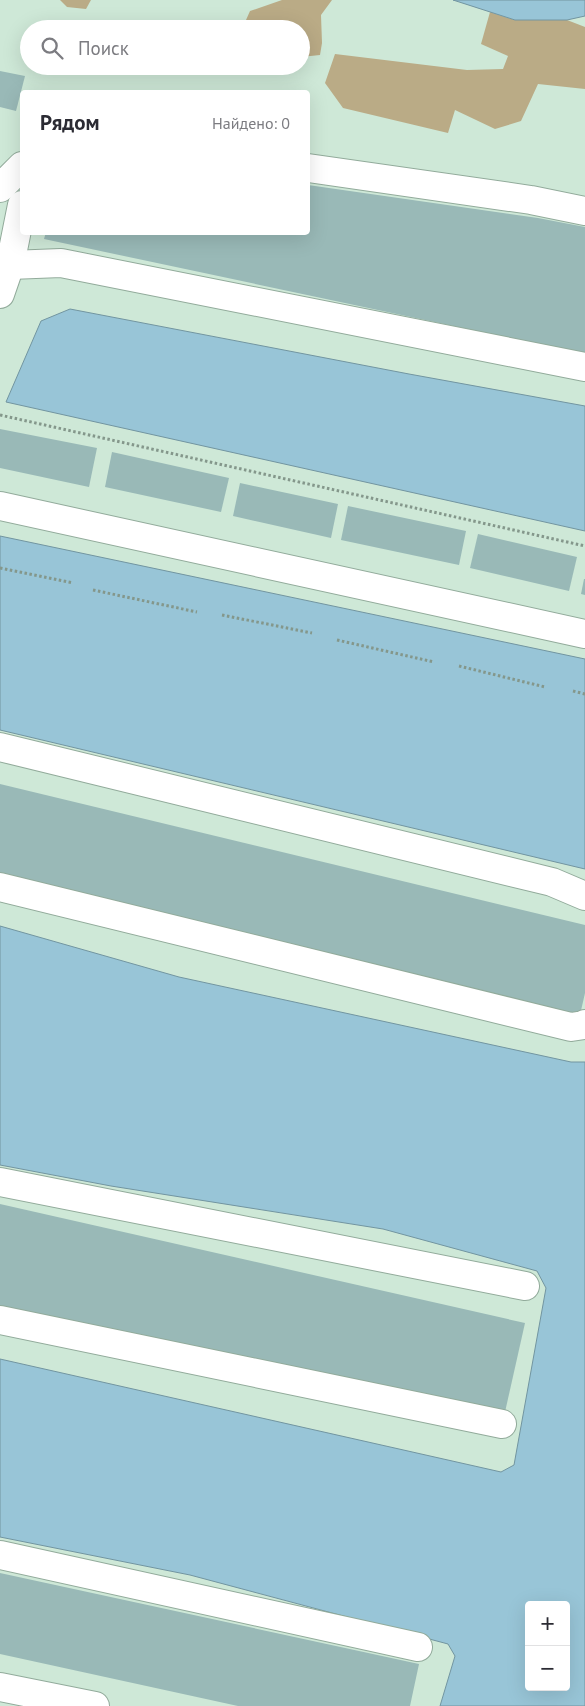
<!DOCTYPE html>
<html lang="ru">
<meta charset="utf-8">
<style>
:root{--surface:#fff;--page:#f2f2f3;--text:#2b2b33;--muted:#7c7c81;--line:#e1e1e2}
body{margin:0;font-family:"PT Sans",sans-serif;background:var(--page);color:var(--text)}
.controls{position:absolute;right:15px;bottom:15px;display:grid;overflow:hidden;border-radius:5px;box-shadow:0 5px 20px #0002}
.controls button{width:45px;height:45px;display:grid;place-items:center;padding:0;border:0;border-bottom:1px solid var(--line);background:var(--surface);color:var(--text);font:25px sans-serif}
.list{margin:0;padding:0;list-style:none}
h2{display:flex;justify-content:space-between;align-items:center;height:65px;margin:0;padding:0 20px;font-size:21px}
h2 small{font-size:16px;font-weight:400;color:var(--muted)}
.icon{flex:none;width:28px;height:28px;fill:none;stroke:currentColor;stroke-width:2;stroke-linecap:round;stroke-linejoin:round}
.map{position:relative;flex:none;width:585px;height:1706px;overflow:hidden}
.search{position:absolute;background:var(--surface);box-shadow:0 5px 20px #0002;left:20px;top:20px;width:290px;height:55px;display:flex;align-items:center;gap:12px;box-sizing:border-box;padding:0 18px;border-radius:28px;color:var(--muted);font-size:19px}
.panel{position:absolute;background:var(--surface);box-shadow:0 5px 20px #0002;left:20px;top:90px;width:290px;height:145px;border-radius:5px}
.map>svg:first-child{display:block}
.forest{fill:#baab86}
.water{fill:#98c5d7;stroke:#7295a0;fill-rule:evenodd}
.building{fill:#99b9b7}
.lines{fill:none;stroke-linecap:round;stroke-linejoin:round}
.minor-casing{stroke:#92ab9b;stroke-width:30}
.path{stroke:#84978b;stroke-width:3;stroke-dasharray:2.5 2.5;stroke-linecap:butt}
.minor{stroke:#fff;stroke-width:28}
</style>
<div class="map">
<svg width="585" height="1706" viewBox="0 0 585 1706">
<rect width="100%" height="100%" fill="#cee8d7"/>
<g class="forest">
<path d="M60,0H91L86,9L67,7Z"/>
<path d="M282,0H332L321,15L322,43L320,55L301,57V29H242L250,11Z"/>
<path d="M490,12L515,20H567L585,27V89L538,84L521,121L495,129L455,110L448,133L343,108L325,83L335,54L467,70L503,69L508,56L481,44Z"/>
<path d="M244,66H282L277,70L252,72Z"/>
</g>
<g class="water">
<path d="M453,0H585V16L567,20H515Z"/>
<path d="M70,309L409,374L585,406V531L6,402L41,321Z"/>
<path d="M0,536L585,659V869L0,730Z"/>
<path d="M0,926L179,977L571,1062H585V1706H440L455,1656L448,1644L190,1575L0,1537V1359L501,1472L514,1465L546,1288L537,1271L383,1229L111,1186L0,1165ZM529,1605H566V1687H529Z"/>
</g>
<g class="building">
<path d="M0,71L25,76L16,111L0,107Z"/>
<path d="M308,185L538,218L585,227V354L44,239L46,232H308Z"/>
<path d="M0,429L97,448L89,487L0,468Z"/>
<path d="M112,452L229,478L221,512L105,487Z"/>
<path d="M240,483L338,504L331,538L233,516Z"/>
<path d="M348,506L466,531L459,565L341,540Z"/>
<path d="M478,534L577,557L569,591L470,568Z"/>
<path d="M584,579H585V595L581,594Z"/>
<path d="M0,784L585,925V993L580,1015L0,875Z"/>
<path d="M0,1204L525,1323L503,1421L0,1307Z"/>
<path d="M0,1573L419,1664L410,1706H238L0,1654Z"/>
</g>
<g class="lines">
<g class="minor-casing">
<g id="minor">
<path d="M308,168L531,200L585,211"/>
<path d="M0,188L22,166"/>
<path d="M10,265L61,263L585,367"/>
<path d="M0,294L10,265L22,205"/>
<path d="M0,506L585,634"/>
<path d="M0,747L552,882L585,896"/>
<path d="M0,887L571,1027L584,1025L585,1024"/>
<path d="M0,1182L525,1286"/>
<path d="M0,1320L502,1424"/>
<path d="M0,1555L418,1647"/>
<path d="M0,1687L95,1706"/>
</g>
</g>
<g class="path">
<path d="M0,415L585,546"/>
<path d="M0,568L73,583"/>
<path d="M93,590L197,612"/>
<path d="M222,615L312,633"/>
<path d="M337,640L434,662"/>
<path d="M459,666L545,687"/>
<path d="M573,691L585,694"/>
</g>
<use href="#minor" class="minor"/>
</g>
</svg>
<div class="controls">
<button>+</button>
<button>−</button>
</div>
<div class="search"><svg class="icon" aria-label="search" viewBox="0 0 24 24"><circle cx="10" cy="10" r="6"/><path d="M15 15l6 6"/></svg>Поиск</div>
<section class="panel">
<h2>Рядом<small>Найдено: 0</small></h2>
<ul class="list">
</ul>
</section>
</div>
